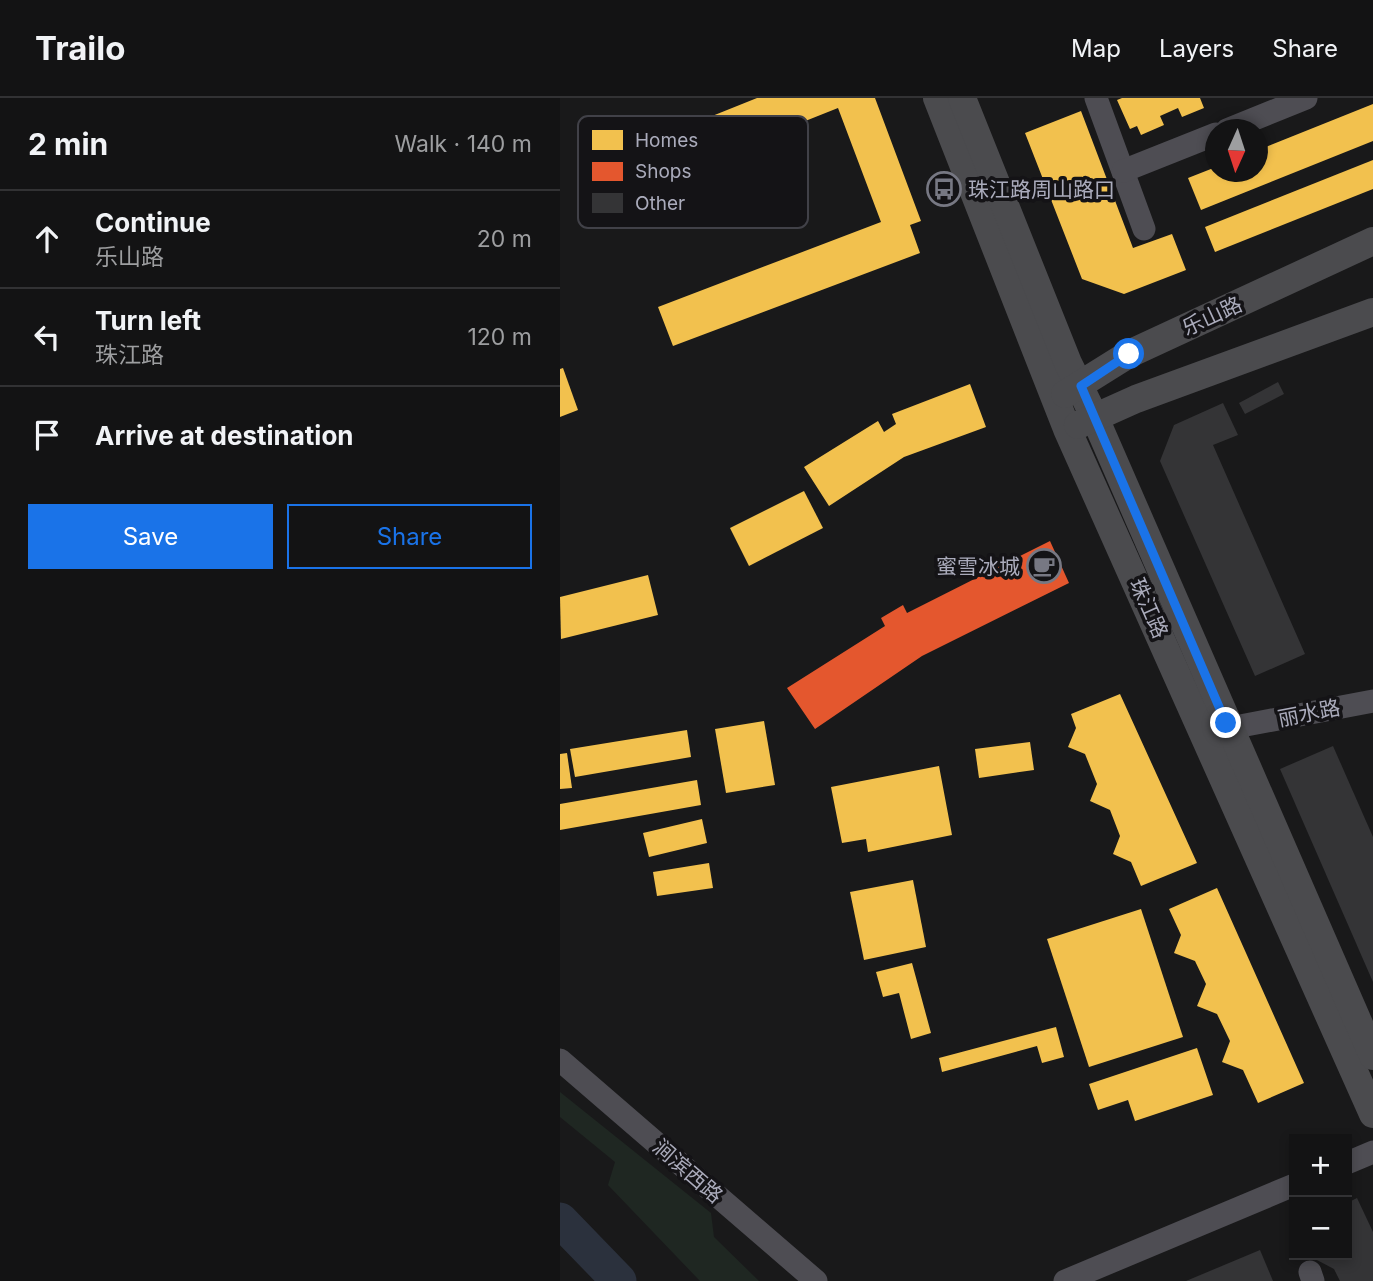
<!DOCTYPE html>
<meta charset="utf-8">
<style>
:root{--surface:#131314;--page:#1c1c1d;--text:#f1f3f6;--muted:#9d9ea0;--line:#323234;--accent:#1a73e8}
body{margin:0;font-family:Inter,"Noto Sans SC",sans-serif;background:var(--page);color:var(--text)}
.controls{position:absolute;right:21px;bottom:21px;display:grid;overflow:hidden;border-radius:0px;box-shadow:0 4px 10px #0003}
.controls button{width:63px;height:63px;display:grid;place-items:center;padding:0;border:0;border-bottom:2px solid var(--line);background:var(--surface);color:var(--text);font:35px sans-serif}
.compass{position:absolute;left:645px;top:21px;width:63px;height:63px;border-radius:50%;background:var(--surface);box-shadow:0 4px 10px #0003;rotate:183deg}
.stop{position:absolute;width:21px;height:21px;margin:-16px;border:5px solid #1a73e8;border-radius:50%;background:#fff}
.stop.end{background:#1a73e8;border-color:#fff;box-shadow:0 2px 7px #0008}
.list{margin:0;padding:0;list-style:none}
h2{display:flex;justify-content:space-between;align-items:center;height:91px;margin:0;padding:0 28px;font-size:30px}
h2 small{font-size:23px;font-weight:400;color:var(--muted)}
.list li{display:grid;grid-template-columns:46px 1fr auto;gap:21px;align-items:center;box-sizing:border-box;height:98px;padding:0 28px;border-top:2px solid var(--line)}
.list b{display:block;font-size:26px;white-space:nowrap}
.list p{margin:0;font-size:23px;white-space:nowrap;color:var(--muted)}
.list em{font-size:23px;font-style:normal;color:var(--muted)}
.actions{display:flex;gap:14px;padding:21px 28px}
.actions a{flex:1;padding:16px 0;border:2px solid var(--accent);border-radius:0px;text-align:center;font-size:24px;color:var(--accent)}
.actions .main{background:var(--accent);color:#fff}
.icon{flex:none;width:38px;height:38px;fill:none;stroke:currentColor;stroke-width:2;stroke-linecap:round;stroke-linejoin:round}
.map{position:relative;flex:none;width:813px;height:1183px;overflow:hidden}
header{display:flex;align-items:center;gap:42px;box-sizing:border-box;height:98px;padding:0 35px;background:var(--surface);border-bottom:2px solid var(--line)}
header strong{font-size:33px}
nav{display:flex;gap:38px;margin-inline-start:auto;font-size:24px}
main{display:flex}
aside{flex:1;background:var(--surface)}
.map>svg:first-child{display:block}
.green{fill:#1f2722}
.homes{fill:#f2c14e}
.shops{fill:#e4572e}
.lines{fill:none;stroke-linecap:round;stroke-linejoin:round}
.river{stroke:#2b313d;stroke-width:35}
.building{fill:#343436}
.minor{stroke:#4e4d53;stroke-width:23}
.major{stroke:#4b4b4e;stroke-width:28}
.route{stroke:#1a73e8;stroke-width:9}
.labels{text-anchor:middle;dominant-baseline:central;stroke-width:7;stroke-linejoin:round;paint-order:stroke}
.poi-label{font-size:21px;fill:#aaabbb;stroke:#141316;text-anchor:start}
.street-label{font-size:21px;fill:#aaabbb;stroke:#141316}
.key{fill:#141316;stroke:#414148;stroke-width:2}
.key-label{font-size:19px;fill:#aaabbb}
</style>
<header>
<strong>Trailo</strong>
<nav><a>Map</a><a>Layers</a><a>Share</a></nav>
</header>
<main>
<aside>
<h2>2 min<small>Walk · 140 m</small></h2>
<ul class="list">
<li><svg class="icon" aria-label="ahead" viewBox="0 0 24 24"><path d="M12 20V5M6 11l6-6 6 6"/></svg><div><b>Continue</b><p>乐山路</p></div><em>20 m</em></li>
<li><svg class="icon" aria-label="left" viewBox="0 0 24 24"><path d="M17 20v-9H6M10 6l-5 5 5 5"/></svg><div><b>Turn left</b><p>珠江路</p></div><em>120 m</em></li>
<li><svg class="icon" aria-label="arrive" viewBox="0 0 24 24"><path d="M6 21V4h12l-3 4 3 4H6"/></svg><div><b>Arrive at destination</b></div></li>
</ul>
<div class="actions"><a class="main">Save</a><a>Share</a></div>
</aside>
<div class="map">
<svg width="813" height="1183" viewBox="0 0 813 1183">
<rect width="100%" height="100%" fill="#19191a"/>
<path class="green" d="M0,994L151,1115L154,1139L199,1183H140L48,1087L55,1064L0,1019Z"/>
<g class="homes">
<path d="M197,0H315L361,123L350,127L360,155L113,248L98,209L321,124L278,10L45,103L30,67Z"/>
<path d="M562,0H640L644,10L622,19L618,10L600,18L604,27L581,37L577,28L570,31L557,2Z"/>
<path d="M813,6V43L641,112L628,80L656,69V74H698V52Z"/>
<path d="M521,13L573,150L612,136L626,172L564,196L522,181L465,35Z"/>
<path d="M813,62V91L655,154L645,129Z"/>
<path d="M3,270L18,312L0,319V271Z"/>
<path d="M410,286L426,329L344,359L269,408L244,369L318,323L324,334L336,326L332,316Z"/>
<path d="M244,393L263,430L189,468L170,430Z"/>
<path d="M88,477L98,517L1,541L0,499Z"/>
<path d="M560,596L637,765L581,788L571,764L553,756L560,738L550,712L530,703L537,686L525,656L508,649L516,630L511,616Z"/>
<path d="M204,623L215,687L166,695L155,631Z"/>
<path d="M127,632L131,659L15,679L10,651Z"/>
<path d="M470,644L474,672L419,680L415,651Z"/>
<path d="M7,655L12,690L0,691V656Z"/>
<path d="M379,668L392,737L308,754L306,741L282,745L271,689Z"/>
<path d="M137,682L141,707L0,732V706Z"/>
<path d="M142,721L147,745L89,759L83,735Z"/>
<path d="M149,765L153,790L97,798L93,774Z"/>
<path d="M353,782L366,849L304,862L290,794Z"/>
<path d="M657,790L744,985L698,1005L683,972L662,964L670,943L657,916L637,908L646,886L635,863L614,855L621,837L609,811Z"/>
<path d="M581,811L623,939L529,969L487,841Z"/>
<path d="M352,865L371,935L351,941L339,895L323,899L316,874Z"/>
<path d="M496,929L504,959L482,965L477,948L382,974L379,960Z"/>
<path d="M637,950L653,997L575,1023L568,1002L538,1012L529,986Z"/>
</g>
<path class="shops" d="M490,443L509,485L362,558L255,631L227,590L325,528L321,520L343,507L347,515Z"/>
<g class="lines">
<path class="river" d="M0,1122L59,1183"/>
</g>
<g class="building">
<path d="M718,284L724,296L685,316L679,305Z"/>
<path d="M663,305L678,337L653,347L745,556L695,578L600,363L614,327Z"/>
<path d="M773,648L813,739V884L720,671Z"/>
<path d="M797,1100L813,1134V1183H780L774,1171L755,1161L756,1157H787V1105Z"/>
<path d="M700,1152L713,1183H626Z"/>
</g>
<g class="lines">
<g class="minor">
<path d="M536,0L584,131"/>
<path d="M667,32L746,0"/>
<path d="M563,73L656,36"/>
<path d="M654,633L813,603"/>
<path d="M0,962L256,1183"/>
<path d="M787,1065L813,1054"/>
<path d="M750,1174L753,1183"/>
<path d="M505,1183L734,1087"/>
</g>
<g class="major">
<path d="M377,0L507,331L813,1016"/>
<path d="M402,0L508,265L535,320L813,958"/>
<path d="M505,296L569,256L813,143"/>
<path d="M518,327L576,301L813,214"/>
</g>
</g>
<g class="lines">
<path class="route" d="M569,256L521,288L666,625"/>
</g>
<defs>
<g id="bus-ring" transform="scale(1.75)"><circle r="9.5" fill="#141316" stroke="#777883" stroke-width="1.5"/><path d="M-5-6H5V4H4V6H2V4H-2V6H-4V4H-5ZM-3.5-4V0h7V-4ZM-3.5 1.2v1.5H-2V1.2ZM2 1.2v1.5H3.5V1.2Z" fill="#777883"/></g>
<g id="cafe-ring" transform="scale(1.75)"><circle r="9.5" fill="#141316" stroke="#777883" stroke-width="1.5"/><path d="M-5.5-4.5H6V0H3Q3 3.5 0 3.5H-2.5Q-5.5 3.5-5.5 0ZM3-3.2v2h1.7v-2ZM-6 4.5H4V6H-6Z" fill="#777883"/></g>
</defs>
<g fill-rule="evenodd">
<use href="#bus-ring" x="384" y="91"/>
<use href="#cafe-ring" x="484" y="468"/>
</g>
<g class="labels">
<g class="poi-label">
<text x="408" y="91">珠江路周山路口</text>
<text x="460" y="468" text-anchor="end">蜜雪冰城</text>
</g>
<g class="street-label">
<text transform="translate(652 218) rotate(-25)">乐山路</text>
<text transform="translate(589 510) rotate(66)">珠江路</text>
<text transform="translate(749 615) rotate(-11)">丽水路</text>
<text transform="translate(128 1073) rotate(41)">涧滨西路</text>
</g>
</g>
<rect x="18" y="18" width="230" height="112" rx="10" class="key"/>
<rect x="32" y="32" width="31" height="20" fill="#f2c14e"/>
<rect x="32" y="64" width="31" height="19" fill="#e4572e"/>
<rect x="32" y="95" width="31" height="20" fill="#343436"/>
<g class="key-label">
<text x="75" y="49">Homes</text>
<text x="75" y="80">Shops</text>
<text x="75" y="112">Other</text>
</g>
</svg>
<div class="controls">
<button>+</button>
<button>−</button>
</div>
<svg class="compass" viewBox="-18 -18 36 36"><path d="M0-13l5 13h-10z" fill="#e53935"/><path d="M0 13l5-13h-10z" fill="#9d9ea0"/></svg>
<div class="stop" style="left:569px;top:256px"></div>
<div class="stop end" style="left:666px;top:625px"></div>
</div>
</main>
